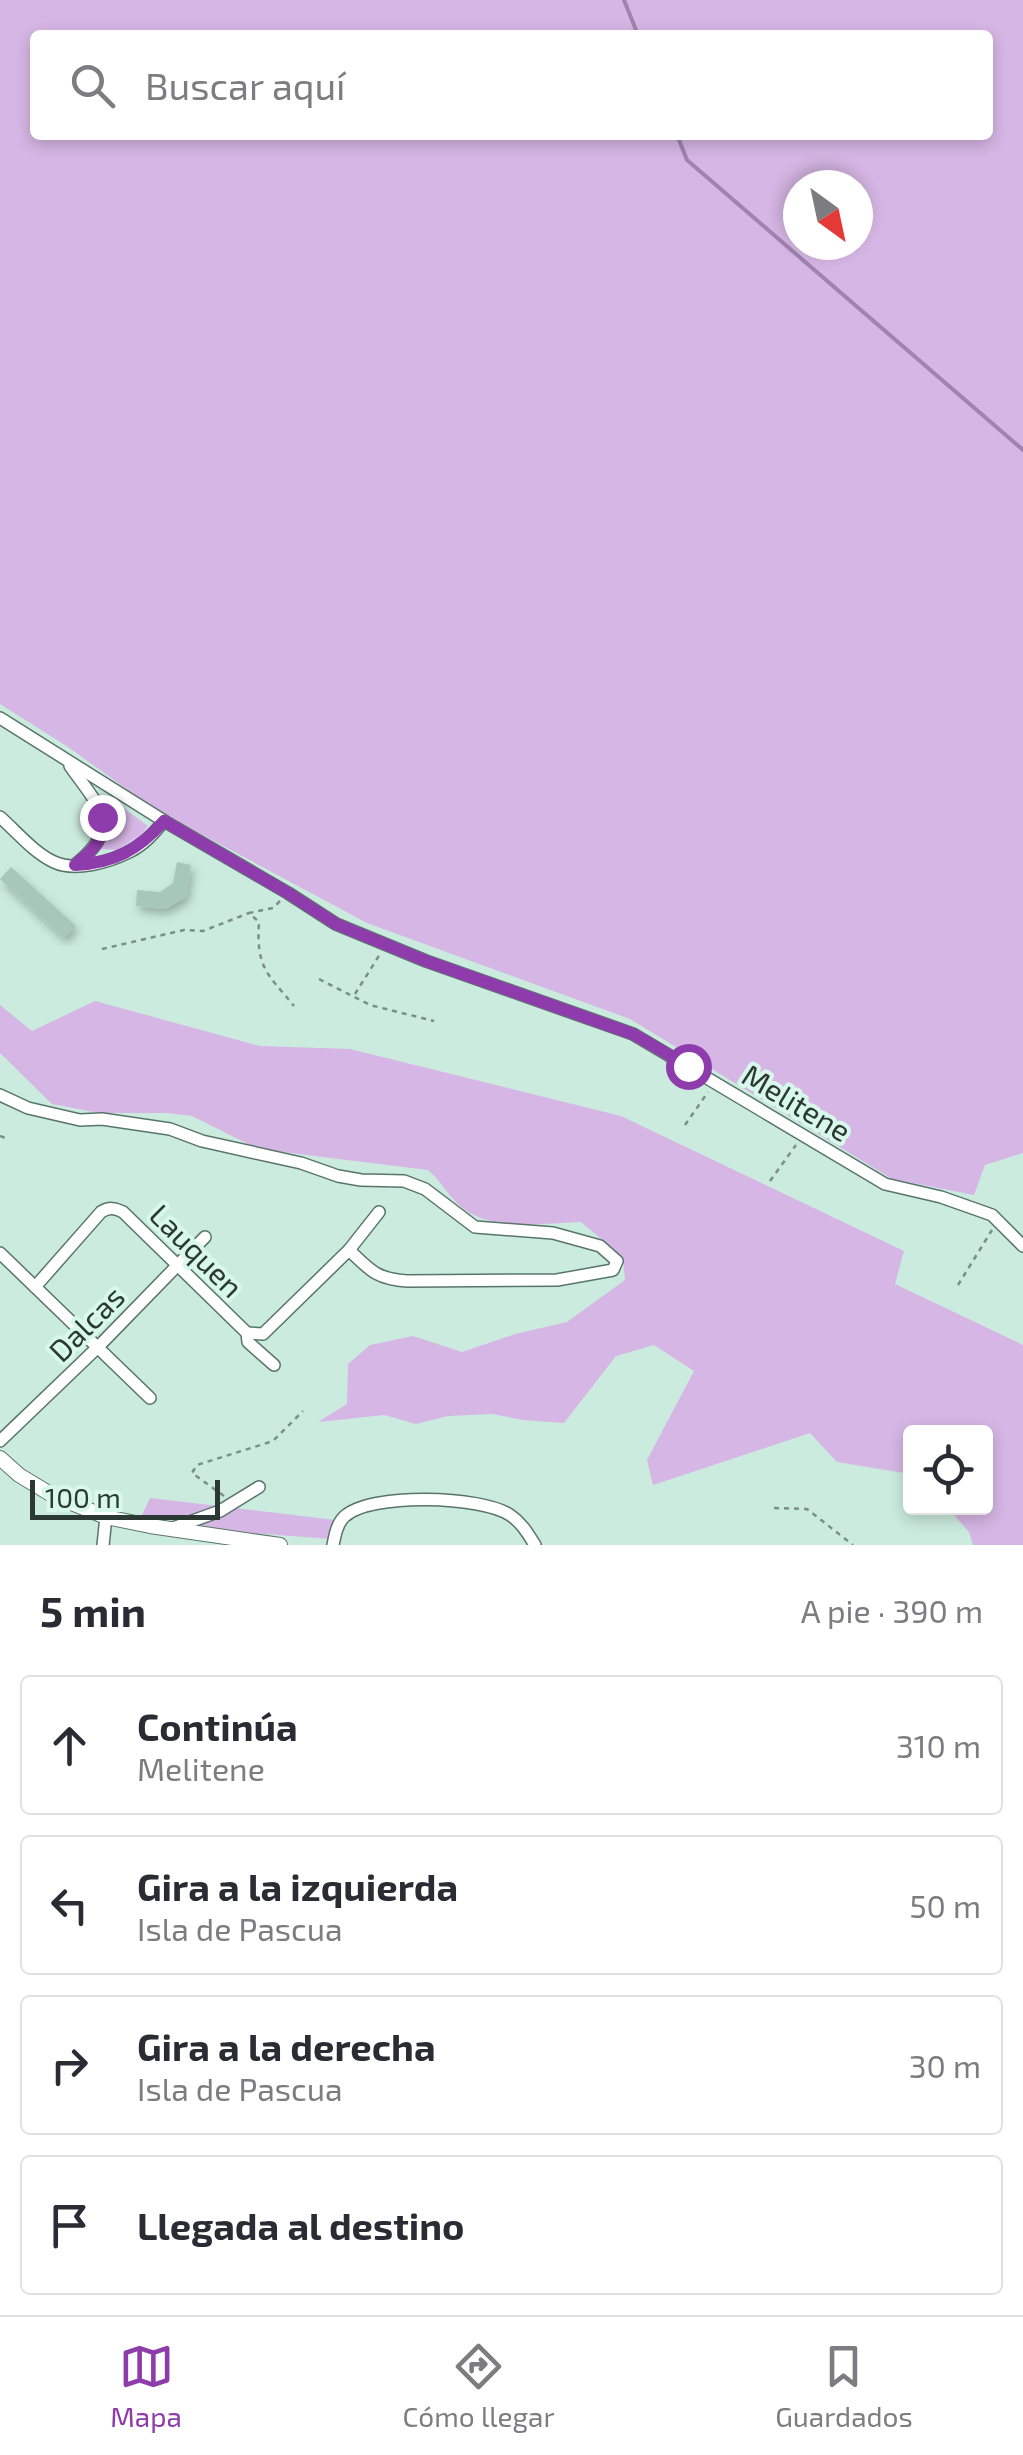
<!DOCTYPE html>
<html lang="es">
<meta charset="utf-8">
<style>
:root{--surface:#fff;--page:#f7f7f7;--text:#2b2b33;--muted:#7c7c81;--line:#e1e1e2;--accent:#8e3cab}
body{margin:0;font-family:"Exo 2",sans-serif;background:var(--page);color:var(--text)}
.controls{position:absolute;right:30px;bottom:30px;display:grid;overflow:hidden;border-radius:10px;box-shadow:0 5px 15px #0003}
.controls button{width:90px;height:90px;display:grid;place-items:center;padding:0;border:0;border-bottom:2px solid var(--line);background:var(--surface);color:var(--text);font:50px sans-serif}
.compass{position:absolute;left:783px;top:170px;width:90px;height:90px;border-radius:50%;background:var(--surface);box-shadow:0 5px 15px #0003;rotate:147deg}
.scale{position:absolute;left:30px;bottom:25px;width:190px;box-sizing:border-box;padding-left:10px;border:5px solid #2c3834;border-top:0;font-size:28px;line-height:35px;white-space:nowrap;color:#2c3834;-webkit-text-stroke:8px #d8f8ec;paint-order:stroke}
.stop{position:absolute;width:30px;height:30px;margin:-22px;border:8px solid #8e3cab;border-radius:50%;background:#fff}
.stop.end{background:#8e3cab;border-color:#fff;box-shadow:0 2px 10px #0008}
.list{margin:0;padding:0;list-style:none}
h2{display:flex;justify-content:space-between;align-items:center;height:130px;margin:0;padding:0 40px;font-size:42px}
h2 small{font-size:32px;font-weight:400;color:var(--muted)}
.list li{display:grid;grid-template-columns:65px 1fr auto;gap:30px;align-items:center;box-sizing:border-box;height:140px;margin:0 20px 20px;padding:0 20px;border:2px solid var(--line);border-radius:10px}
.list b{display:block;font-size:38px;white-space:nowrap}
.list p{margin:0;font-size:32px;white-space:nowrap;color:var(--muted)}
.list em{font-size:32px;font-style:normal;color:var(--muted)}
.icon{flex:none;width:55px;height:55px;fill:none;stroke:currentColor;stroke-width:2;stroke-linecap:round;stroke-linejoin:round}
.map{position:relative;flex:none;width:1023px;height:1545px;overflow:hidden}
.search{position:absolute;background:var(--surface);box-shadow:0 5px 15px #0003;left:30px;right:30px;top:30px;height:110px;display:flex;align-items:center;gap:25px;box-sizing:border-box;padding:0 35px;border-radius:10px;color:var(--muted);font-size:38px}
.sheet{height:770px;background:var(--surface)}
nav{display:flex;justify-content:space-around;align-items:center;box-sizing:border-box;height:140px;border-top:2px solid var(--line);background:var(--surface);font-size:28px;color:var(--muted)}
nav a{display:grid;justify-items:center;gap:5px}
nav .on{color:var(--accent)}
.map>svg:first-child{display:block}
.green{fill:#d6b6e4;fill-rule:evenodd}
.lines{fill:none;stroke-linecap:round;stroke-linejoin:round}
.stream{stroke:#a083af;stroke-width:4}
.building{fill:#a8c7bb;filter:url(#shadow)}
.minor-casing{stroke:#58756a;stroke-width:14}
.tertiary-casing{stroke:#58756a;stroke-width:16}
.path{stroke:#798f87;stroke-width:2.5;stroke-dasharray:5 5;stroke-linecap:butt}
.minor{stroke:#fff;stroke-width:11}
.tertiary{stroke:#fff;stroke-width:14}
.route{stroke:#8e3cab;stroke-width:12}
.labels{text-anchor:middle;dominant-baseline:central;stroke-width:8;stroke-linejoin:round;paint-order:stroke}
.street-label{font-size:30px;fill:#2c3834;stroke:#d8f8ec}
</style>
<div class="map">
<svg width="1023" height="1545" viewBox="0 0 1023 1545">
<defs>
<filter id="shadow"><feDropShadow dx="3" dy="5.5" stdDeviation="5" flood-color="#0004"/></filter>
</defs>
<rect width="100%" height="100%" fill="#cbebdf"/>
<g class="green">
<path d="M0,0H1023V1153L985,1165L974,1195L892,1179L630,1019L367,923L156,810L68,747L0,704ZM35,35H988V135H35ZM798,185H858V245H798Z"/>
<path d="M111,799L148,826L140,835L117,850L101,849L112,827L106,805Z"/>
<path d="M95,1001L260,1046L350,1049L621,1116L904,1251L895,1284L1023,1345V1545H973L969,1532L948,1508H986V1432H910V1474L837,1462L810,1433L653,1485L647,1460L694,1371L654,1345L616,1356L564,1423L523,1420L493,1414L448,1416L416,1424L384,1415L318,1422L347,1404L348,1364L370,1345L413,1336L462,1352L515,1334L567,1322L625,1280L623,1257L581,1222C544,1223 489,1233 459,1205C448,1195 440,1180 428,1170L258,1149L192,1116L167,1113H99L52,1104L0,1053V1005L32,1031Z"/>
<path d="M150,1498L335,1520L331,1539L238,1532L142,1515Z"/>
</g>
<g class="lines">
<g class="stream">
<path d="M624,0L638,35"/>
<path d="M677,135L687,160L1023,450"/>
</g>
</g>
<g class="building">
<path d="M177,862L191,865L186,897L165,909L136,906L137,890L160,892L173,883Z"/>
<path d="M11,867L76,926L64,938L0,879Z"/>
</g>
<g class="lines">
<g class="minor-casing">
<g id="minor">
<path d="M0,718L164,821L288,893L336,924L426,961L633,1034L885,1184L941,1197L992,1215L1023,1246"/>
<path d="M70,766C99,807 124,826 75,865"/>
<path d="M0,817C16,831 34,853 54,862C75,872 109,862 129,852C144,845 154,833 164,821"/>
<path d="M0,1095L28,1108L80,1120L102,1119L170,1129L202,1141L301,1163L338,1176L361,1180L404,1181L425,1189L475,1227L553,1233L600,1246L617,1261L613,1270L557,1280L407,1281C376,1279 370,1270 349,1250"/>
<path d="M0,1253L150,1398"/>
<path d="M35,1287L101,1212C109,1207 115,1208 123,1212L247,1333L248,1342L274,1365"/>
<path d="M247,1333L263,1334L349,1250L379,1212"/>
<path d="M0,1441L98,1347L205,1237"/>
<path d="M173,1528L220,1511L259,1487"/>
<path d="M103,1545L106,1517"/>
<path d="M333,1545C335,1535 337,1524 344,1517C370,1492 482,1496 510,1515C522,1523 528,1534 535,1545"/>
</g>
</g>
<g class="tertiary-casing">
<path id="tertiary" d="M0,1458L19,1475L52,1495L106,1517L150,1526L280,1545"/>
</g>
<g class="path">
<path d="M280,901L273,908L249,913L259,922C256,968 267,973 294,1006"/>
<path d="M102,949L184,930L203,931L249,913"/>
<path d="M319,979L370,1005L434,1021"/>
<path d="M355,994L380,954"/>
<path d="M685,1125L708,1092"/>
<path d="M0,1136L8,1139"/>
<path d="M770,1181L796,1145"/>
<path d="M958,1285L992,1230"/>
<path d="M224,1496L192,1473L197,1465L273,1441L303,1411"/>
<path d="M774,1508L807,1509L853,1545"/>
</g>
<use href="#minor" class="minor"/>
<use href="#tertiary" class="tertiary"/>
</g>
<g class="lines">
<path class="route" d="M102,817C105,840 92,851 75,865C114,863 138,850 164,821L288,893L336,924L426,961L633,1034L688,1066"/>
</g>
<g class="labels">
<g class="street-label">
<text transform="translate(797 1102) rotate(31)">Melitene</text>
<text transform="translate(197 1250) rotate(45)">Lauquen</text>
<text transform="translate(86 1323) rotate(-45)">Dalcas</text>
</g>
</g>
</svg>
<div class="controls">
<button><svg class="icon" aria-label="locate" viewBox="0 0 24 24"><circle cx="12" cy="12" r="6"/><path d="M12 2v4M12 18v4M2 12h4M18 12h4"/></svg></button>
</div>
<svg class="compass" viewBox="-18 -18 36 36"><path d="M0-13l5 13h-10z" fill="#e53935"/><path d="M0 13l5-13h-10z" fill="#7c7c81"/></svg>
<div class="scale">100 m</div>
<div class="stop" style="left:688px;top:1066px"></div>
<div class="stop end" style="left:102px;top:817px"></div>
<div class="search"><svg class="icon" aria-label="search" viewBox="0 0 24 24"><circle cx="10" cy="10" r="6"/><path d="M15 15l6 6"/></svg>Buscar aquí</div>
</div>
<section class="sheet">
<h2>5 min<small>A pie · 390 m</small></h2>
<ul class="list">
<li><svg class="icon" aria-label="ahead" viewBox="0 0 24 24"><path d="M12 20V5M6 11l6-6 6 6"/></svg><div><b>Continúa</b><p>Melitene</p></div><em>310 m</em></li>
<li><svg class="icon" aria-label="left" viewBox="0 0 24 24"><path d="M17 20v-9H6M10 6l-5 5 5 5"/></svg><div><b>Gira a la izquierda</b><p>Isla de Pascua</p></div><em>50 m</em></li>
<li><svg class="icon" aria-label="right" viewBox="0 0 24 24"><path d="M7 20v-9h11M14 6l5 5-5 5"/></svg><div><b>Gira a la derecha</b><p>Isla de Pascua</p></div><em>30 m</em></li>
<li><svg class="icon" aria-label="arrive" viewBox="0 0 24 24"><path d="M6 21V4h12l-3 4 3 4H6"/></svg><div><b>Llegada al destino</b></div></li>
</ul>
</section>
<nav>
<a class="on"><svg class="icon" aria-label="map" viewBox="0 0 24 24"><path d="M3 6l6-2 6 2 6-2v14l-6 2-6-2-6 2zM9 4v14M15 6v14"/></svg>Mapa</a>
<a><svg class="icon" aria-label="directions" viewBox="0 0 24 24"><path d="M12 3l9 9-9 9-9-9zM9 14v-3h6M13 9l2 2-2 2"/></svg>Cómo llegar</a>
<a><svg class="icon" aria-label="saved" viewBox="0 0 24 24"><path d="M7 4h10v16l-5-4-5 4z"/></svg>Guardados</a>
</nav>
